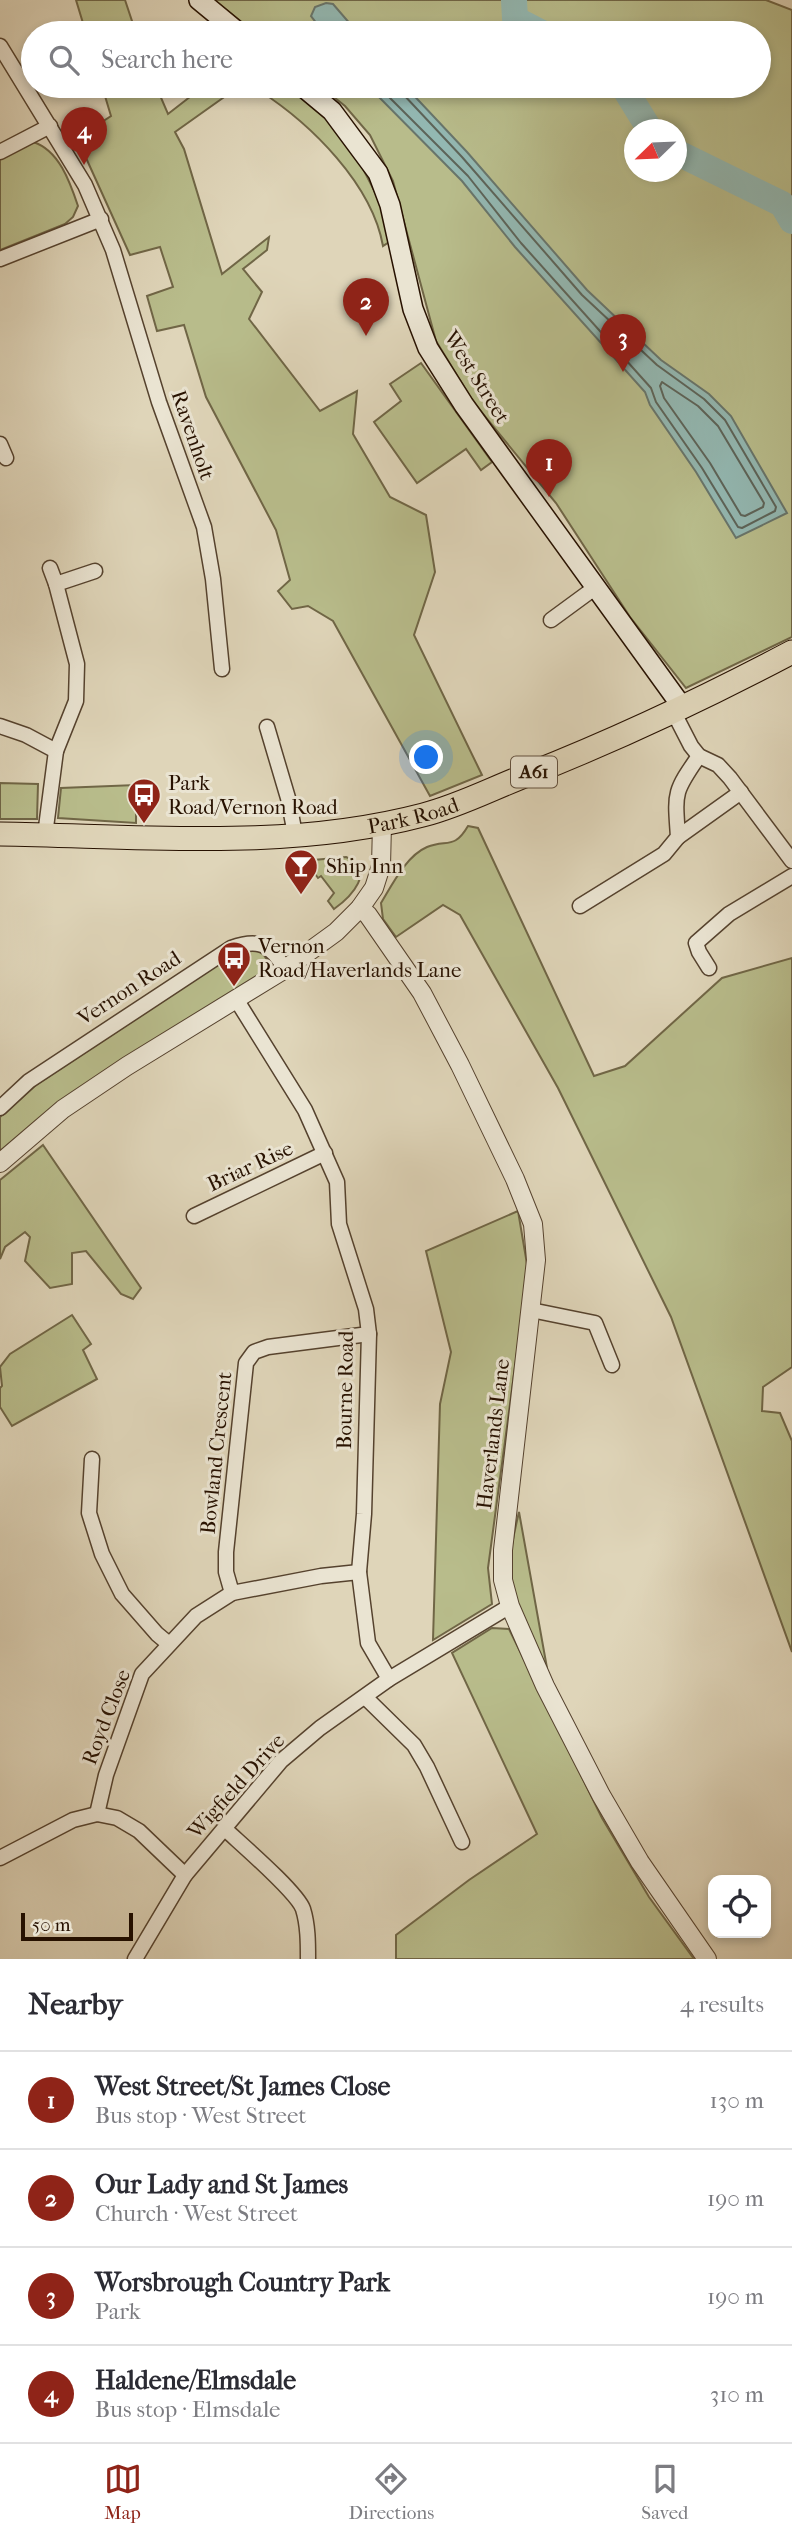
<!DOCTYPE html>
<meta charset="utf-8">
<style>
:root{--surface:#fff;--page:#f7f7f7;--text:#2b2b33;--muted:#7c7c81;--line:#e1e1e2;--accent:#8f2418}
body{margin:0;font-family:"IM FELL French Canon",serif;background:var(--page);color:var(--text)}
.controls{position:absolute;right:21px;bottom:21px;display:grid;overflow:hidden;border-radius:14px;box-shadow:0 4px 10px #0003}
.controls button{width:63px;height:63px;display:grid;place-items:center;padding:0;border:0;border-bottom:2px solid var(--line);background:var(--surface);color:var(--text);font:35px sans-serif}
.compass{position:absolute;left:624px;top:119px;width:63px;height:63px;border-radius:50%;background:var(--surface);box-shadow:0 4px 10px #0003;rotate:247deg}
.scale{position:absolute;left:21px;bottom:18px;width:112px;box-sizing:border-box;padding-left:7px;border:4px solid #271100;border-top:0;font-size:19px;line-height:24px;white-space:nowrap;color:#271100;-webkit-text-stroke:5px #eae4d2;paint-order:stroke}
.you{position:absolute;left:427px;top:758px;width:24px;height:24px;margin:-18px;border:5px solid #fff;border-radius:50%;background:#1a73e8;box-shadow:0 0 0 10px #1a73e833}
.badge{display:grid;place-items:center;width:46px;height:46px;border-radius:50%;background:var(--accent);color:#fff;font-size:23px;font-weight:700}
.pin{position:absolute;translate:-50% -58px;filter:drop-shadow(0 2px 4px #0008)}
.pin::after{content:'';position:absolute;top:37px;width:24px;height:21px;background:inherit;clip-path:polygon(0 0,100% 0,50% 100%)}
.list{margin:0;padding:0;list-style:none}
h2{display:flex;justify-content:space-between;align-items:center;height:91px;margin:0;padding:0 28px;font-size:30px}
h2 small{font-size:23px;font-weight:400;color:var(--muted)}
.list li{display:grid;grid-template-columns:46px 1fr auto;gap:21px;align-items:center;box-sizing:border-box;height:98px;padding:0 28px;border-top:2px solid var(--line)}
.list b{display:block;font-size:26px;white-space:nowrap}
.list p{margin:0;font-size:23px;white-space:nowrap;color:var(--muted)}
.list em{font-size:23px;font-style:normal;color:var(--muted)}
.icon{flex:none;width:38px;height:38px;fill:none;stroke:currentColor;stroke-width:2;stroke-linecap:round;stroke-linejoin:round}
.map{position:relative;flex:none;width:792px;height:1959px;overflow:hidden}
.search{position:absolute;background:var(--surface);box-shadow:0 4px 10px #0003;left:21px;right:21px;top:21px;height:77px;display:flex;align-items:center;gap:18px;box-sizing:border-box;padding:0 24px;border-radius:38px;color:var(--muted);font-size:26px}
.sheet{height:483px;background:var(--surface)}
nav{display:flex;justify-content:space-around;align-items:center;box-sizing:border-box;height:98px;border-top:2px solid var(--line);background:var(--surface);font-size:19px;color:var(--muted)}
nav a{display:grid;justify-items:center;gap:4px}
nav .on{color:var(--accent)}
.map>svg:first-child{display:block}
.green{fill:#b8bc8b;stroke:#706646;stroke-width:2;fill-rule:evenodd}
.water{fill:#93b8b2;stroke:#68756b;stroke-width:2}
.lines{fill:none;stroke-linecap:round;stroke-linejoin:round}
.shore{stroke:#5d6459;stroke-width:2}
.river{stroke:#93b8b2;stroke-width:26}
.minor-casing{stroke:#55422e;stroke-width:17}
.tertiary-casing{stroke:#55422e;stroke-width:20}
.secondary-casing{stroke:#271100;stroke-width:22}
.trunk-casing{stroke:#271100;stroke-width:25}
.minor{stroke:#eae4d2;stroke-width:14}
.tertiary{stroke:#eae4d2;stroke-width:18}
.secondary{stroke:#eae4d2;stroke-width:19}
.trunk{stroke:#dfd5b9;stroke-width:23}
.labels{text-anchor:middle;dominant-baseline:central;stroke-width:6;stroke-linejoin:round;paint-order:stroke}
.shield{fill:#eae4d2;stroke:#62503f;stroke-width:2}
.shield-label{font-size:19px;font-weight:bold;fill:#271100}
.street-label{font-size:21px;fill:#271100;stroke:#eae4d2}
.poi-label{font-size:21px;fill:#271100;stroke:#eae4d2;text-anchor:start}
</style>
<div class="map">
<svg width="792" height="1959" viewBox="0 0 792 1959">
<rect width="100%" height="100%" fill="#dfd5b9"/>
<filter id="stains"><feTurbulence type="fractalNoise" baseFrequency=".00286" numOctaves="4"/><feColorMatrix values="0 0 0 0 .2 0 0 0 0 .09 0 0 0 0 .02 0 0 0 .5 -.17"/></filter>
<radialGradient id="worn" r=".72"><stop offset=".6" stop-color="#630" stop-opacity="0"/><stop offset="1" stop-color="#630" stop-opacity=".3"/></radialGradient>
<g class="green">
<path d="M76,0H125L136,33H86Z"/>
<path d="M214,0H766L792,10V637L686,688L630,617L556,503L474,403L436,341L393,181L370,135L345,106L320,86H759V33H255ZM634,130H676V172H634Z"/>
<path d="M102,86H156L168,114L204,86H235L227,95L175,132L184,149L222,274L269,237L267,250L243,269L262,292L249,319L320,411L357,391L353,434L390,497L426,515L435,572L414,635L482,775L430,796L333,621L308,606L292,609L278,591L290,580L276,530L206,397L184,325L157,331L147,296L173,287L160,247L130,255L77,138L111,116Z"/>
<path d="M265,86H287L327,119L360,163L377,196L392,240L383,246C372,184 311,124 260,91Z"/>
<path d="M33,142C59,150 70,182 78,206L73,217L65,224L0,250V159Z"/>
<path d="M421,363L492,462L481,470L466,449L417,483L374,422L401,401L390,384Z"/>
<path d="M0,783L38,784L37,819H0Z"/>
<path d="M136,785V823L58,818L61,788Z"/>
<path d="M468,826L478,828L594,1076L625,1066L722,978L792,958V1367L763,1387L762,1411L780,1413L792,1441V1652L671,1317L558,1088L460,915L443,905L396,937L383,919L381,903C392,885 406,856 427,847C447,839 454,850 468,826Z"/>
<path d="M346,857C377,870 351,897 334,909L328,901L334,893L321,876L318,878L313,871L306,872L303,861Z"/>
<path d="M249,948L262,952L272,968L0,1154V1117L36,1085L234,954Z"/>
<path d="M43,1145L141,1288L133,1299L121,1294L86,1251L72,1253V1284L50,1288L25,1261L30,1237L25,1232L5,1247L0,1259V1180Z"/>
<path d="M518,1211L528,1270L488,1568L492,1604L433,1640L440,1404L451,1352L426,1251Z"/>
<path d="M72,1315L91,1344L83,1350L97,1379L12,1426L0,1407V1388L2,1386L0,1367L10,1354Z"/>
<path d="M519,1512L547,1668C535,1643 515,1610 511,1583C507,1560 514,1534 519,1512Z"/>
<path d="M492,1628L509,1629L602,1818L649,1897L694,1959H396V1935L469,1880L537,1834L452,1653Z"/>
</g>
<g class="water">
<path d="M326,3L333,4L358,33H324L311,16L315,7Z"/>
<path d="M368,86H405L467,152L587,290L661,360L709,394L731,416L787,513L736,538L696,472L650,405L645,392L515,247L462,181Z"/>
</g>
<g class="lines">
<g class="shore">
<path d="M378,86L468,176L521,243L651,388L656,402L702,468L738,527L742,528L775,511L776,507L725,420L704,399L657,365L582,295L462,157L402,93L400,86"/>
<path d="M662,382L698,406L718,426L764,503L763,507L745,516L741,515L710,463L664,398L660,386Z"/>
</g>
<g class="river">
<path d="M514,0L515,19L542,33"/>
<path d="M623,86L650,130"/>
<path d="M676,152L782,204L792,221"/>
</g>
<g class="minor-casing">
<g id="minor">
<path d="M0,46L85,185L113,250L159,402L204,527L213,579L222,669"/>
<path d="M0,152L50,126"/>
<path d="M0,259L101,219"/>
<path d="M0,444L6,458"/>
<path d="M50,568L56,584"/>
<path d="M551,620L596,587"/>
<path d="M674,713L691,746L699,756L718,765L730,778L792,861"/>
<path d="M0,726L26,735L56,751L45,835"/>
<path d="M267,727L288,798L295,834"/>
<path d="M56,751L76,701L77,664L56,584L95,571"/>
<path d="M678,837L741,792"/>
<path d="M580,906L664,854L678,837C675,793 673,793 699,756"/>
<path d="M709,968L699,952L696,943L729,914L792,876"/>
<path d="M236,999L305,1110L337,1182L339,1224L366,1309L369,1334L364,1514L359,1572L368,1643L389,1679"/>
<path d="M0,1108L29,1081L231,948C259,938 270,944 285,969"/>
<path d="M194,1216L325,1153"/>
<path d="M531,1310L595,1323L612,1365"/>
<path d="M92,1459L89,1513L102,1554L122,1594L157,1634L169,1644"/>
<path d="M232,1593L226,1572V1552L246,1363L254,1352L268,1347L369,1334"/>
<path d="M365,1697L414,1745L427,1767L462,1842"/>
<path d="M97,1814L106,1775L142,1674L196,1616L232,1593L321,1576L359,1572"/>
<path d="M225,1829C241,1844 297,1892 303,1909C308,1925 308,1943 308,1959"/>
<path d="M0,1858L73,1820L97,1814L117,1818L139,1831L185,1875"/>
<path d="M135,1959L185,1875L281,1761L320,1728L389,1679L510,1606"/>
</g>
</g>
<g class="tertiary-casing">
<g id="tertiary">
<path d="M360,908L368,915L422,993L460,1065L515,1179L533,1224L536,1260L503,1550V1580L510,1606L545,1686L601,1795L640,1862L707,1959"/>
<path d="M0,1163L63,1109L127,1066L285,969L336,932L360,908L374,888L381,866L382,824"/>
</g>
</g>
<g class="secondary-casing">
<g id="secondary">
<path d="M199,0L239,33"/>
<path d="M302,86L332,111L378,173L390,205L413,309L428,348L464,405L683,708"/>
</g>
</g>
<g class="trunk-casing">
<g id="trunk">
<path id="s1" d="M0,834C140,836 286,851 423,815C459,806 493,788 527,775C618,739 705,698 792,652"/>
</g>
</g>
<use href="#minor" class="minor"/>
<use href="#tertiary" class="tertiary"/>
<use href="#secondary" class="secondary"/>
<use href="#trunk" class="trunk"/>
</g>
<defs>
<g id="bus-pin" transform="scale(1.75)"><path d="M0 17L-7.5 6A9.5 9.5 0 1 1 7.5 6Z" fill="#8f2418" stroke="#eae4d2"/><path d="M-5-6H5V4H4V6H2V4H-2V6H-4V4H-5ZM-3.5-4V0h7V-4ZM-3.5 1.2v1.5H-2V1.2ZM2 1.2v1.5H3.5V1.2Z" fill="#fff"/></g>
<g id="bar-pin" transform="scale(1.75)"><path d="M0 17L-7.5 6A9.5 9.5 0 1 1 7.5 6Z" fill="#8f2418" stroke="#eae4d2"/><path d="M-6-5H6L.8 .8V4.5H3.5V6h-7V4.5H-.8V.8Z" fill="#fff"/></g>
</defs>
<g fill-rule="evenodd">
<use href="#bus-pin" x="144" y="795"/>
<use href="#bar-pin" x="301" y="866"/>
<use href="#bus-pin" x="234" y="958"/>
</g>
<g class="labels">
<rect class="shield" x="511" y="756.5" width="46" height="31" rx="5"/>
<g class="shield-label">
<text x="534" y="772">A61</text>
</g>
<g class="street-label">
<text transform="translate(477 377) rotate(58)">West Street</text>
<text transform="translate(193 435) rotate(71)">Ravenholt</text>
<text stroke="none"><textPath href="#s1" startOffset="415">Park Road</textPath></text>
<text transform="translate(129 988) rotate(-33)">Vernon Road</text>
<text transform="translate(250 1166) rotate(-25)">Briar Rise</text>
<text transform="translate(345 1390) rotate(-89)">Bourne Road</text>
<text transform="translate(493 1434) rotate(-83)">Haverlands Lane</text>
<text transform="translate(216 1453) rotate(-84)">Bowland Crescent</text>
<text transform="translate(106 1717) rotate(-69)">Royd Close</text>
<text transform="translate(236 1786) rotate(-48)">Wigfield Drive</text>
</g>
<g class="poi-label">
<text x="168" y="783">Park<tspan x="168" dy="24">Road/Vernon Road</tspan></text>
<text x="326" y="866">Ship Inn</text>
<text x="258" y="946">Vernon<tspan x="258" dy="24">Road/Haverlands Lane</tspan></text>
</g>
</g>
<rect width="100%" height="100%" filter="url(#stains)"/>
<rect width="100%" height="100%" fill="url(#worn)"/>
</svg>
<div class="controls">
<button><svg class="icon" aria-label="locate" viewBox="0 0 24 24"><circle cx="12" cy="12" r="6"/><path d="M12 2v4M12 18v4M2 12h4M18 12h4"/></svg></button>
</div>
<svg class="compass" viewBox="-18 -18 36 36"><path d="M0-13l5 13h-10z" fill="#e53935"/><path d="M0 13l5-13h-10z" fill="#7c7c81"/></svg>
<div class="scale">50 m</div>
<div class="you"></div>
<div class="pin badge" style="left:549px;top:497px">1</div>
<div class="pin badge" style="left:366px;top:336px">2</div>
<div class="pin badge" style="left:623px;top:372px">3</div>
<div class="pin badge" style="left:84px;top:165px">4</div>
<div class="search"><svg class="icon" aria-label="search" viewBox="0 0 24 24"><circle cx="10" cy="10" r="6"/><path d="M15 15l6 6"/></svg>Search here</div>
</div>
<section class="sheet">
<h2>Nearby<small>4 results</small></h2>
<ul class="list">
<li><span class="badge">1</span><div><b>West Street/St James Close</b><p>Bus stop · West Street</p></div><em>130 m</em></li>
<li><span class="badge">2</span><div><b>Our Lady and St James</b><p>Church · West Street</p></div><em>190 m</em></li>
<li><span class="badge">3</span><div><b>Worsbrough Country Park</b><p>Park</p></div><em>190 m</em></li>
<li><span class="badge">4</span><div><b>Haldene/Elmsdale</b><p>Bus stop · Elmsdale</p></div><em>310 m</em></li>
</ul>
</section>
<nav>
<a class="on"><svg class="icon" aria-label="map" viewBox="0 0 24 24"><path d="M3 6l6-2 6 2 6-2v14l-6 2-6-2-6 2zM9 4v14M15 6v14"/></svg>Map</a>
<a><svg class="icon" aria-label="directions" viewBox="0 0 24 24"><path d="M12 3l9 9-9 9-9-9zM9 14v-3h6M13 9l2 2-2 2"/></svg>Directions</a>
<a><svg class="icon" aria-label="saved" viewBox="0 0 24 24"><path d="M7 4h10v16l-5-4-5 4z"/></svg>Saved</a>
</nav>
